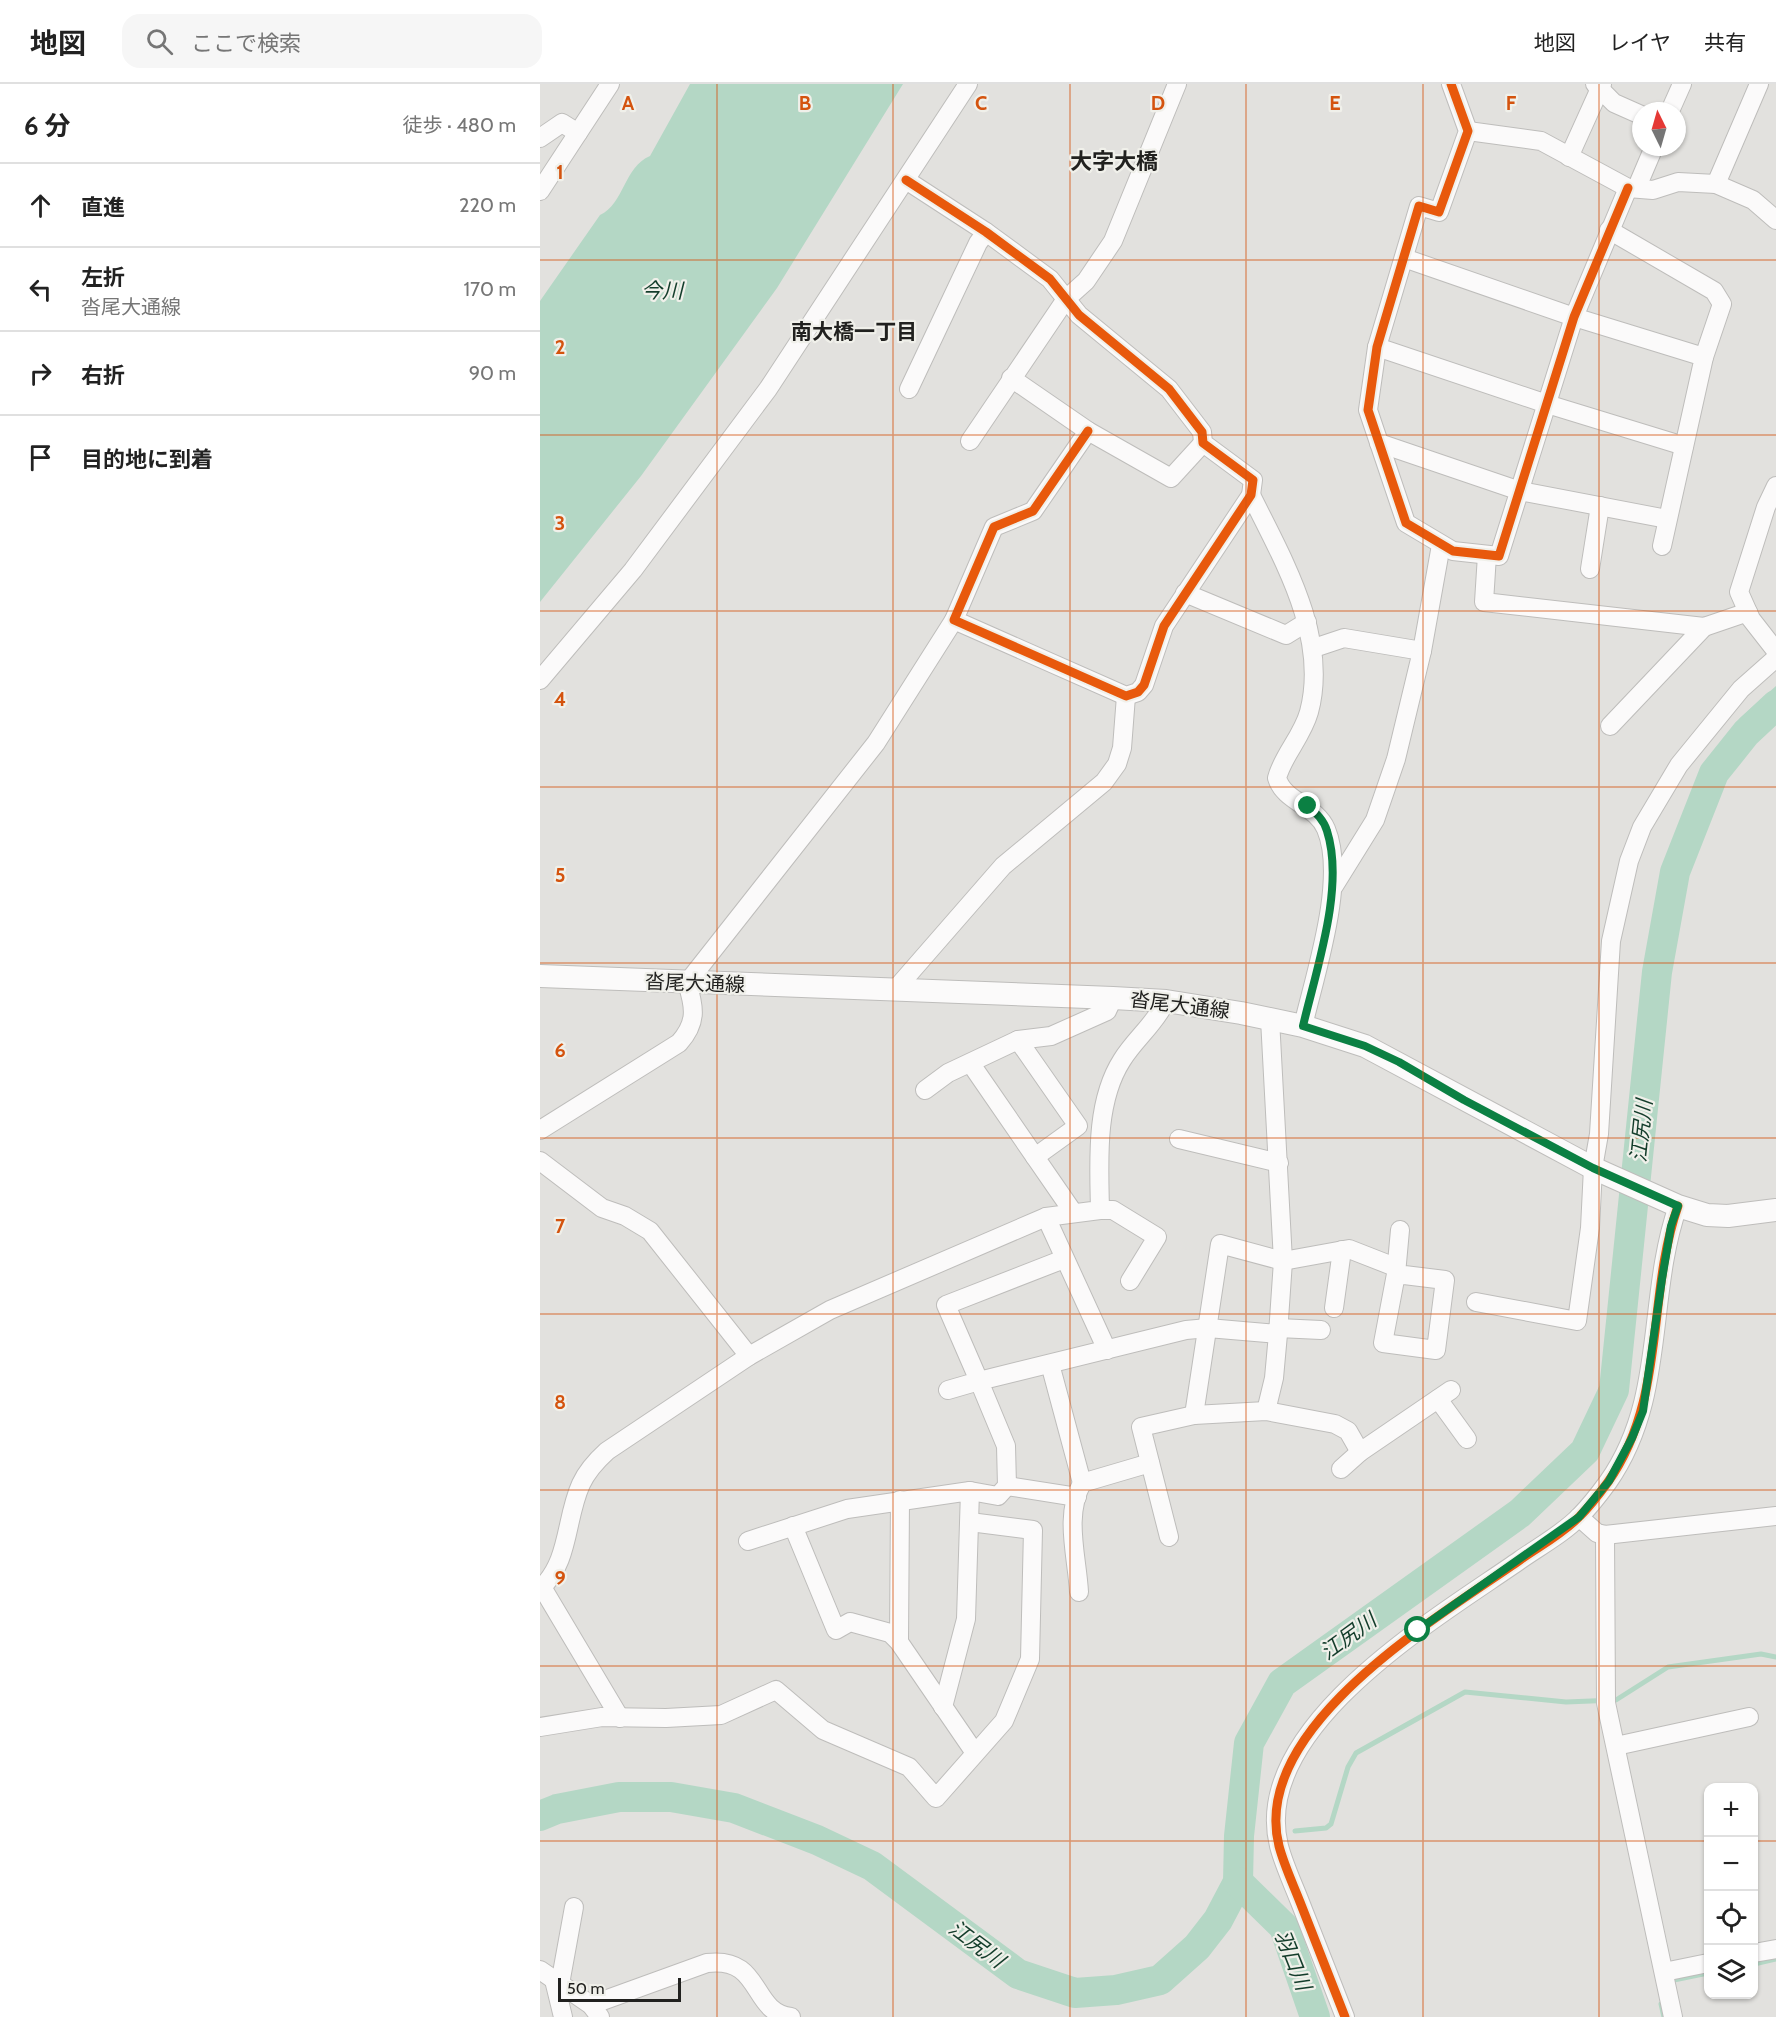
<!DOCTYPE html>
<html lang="ja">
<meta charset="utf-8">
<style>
:root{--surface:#fff;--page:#f6f6f6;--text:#222;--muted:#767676;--line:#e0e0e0}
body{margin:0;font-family:Cabin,"Noto Sans JP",sans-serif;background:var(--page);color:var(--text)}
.controls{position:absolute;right:18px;bottom:18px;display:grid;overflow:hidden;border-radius:12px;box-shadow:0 2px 4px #0004}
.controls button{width:54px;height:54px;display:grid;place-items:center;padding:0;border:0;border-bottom:2px solid var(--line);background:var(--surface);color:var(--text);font:30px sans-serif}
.compass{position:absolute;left:1092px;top:18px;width:54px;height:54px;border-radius:50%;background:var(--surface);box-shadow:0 2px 4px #0004;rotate:355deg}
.scale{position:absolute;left:18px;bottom:15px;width:123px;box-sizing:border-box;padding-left:6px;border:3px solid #21211f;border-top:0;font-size:16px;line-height:21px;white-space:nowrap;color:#21211f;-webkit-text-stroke:4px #f0f0ea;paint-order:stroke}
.stop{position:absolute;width:18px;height:18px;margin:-14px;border:4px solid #0b8043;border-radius:50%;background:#fff}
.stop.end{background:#0b8043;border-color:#fff;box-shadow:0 2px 6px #0008}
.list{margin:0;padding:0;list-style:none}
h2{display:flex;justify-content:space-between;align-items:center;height:78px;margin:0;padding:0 24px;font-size:26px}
h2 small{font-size:20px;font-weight:400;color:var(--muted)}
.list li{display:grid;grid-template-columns:39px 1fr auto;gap:18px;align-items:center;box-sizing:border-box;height:84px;padding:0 24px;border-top:2px solid var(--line)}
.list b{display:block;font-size:22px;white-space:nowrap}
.list p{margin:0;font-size:20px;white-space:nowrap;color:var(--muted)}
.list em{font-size:20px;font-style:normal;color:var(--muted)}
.icon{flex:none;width:33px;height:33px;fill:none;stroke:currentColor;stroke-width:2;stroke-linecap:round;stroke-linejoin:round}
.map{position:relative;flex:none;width:1236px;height:1933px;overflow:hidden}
header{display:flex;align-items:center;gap:36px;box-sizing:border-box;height:84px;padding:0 30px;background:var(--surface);border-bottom:2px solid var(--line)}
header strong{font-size:28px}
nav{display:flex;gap:33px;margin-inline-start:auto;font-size:21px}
.search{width:420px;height:54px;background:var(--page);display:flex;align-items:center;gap:15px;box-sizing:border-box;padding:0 21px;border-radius:18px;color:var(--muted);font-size:22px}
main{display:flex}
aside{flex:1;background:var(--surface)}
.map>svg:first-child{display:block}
.water{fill:#b4d7c5}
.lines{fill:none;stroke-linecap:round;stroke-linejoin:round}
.stream{stroke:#b4d7c5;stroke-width:5}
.river{stroke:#b4d7c5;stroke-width:30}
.minor-casing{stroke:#bebdbb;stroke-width:20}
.major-casing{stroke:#bebdbb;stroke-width:24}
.minor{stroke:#fbfafa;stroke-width:18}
.major{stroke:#fbfafa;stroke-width:22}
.cycleway-casing{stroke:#f0f0ea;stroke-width:13}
.cycleway{stroke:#e8590c;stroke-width:9}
.route{stroke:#0b8043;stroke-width:8}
.grid{fill:none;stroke:#d4530e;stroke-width:1.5;stroke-opacity:0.55}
.labels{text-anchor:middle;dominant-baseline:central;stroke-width:4.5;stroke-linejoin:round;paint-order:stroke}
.street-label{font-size:20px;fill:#21211f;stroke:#f0f0ea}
.water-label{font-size:21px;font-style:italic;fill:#133d2b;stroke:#f0f0ea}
.neighbourhood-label{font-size:21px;font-weight:bold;fill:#21211f;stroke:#f0f0ea}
.quarter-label{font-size:22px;font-weight:bold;fill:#21211f;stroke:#f0f0ea}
.grid-label{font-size:20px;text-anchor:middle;font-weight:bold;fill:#d4530e;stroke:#f0f0ea;stroke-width:4.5;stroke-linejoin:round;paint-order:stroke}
</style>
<header>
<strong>地図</strong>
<div class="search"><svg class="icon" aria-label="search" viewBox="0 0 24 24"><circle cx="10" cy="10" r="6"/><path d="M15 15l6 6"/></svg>ここで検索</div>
<nav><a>地図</a><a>レイヤ</a><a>共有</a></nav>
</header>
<main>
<aside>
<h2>6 分<small>徒歩 · 480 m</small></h2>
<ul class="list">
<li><svg class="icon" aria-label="ahead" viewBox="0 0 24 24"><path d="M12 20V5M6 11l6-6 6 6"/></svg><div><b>直進</b></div><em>220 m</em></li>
<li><svg class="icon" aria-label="left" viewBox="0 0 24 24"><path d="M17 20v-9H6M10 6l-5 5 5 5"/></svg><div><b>左折</b><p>沓尾大通線</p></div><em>170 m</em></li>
<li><svg class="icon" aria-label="right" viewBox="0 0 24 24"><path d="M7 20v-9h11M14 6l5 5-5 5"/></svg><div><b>右折</b></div><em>90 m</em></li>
<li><svg class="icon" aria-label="arrive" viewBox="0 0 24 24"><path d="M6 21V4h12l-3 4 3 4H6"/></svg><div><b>目的地に到着</b></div></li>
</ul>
</aside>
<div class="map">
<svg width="1236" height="1933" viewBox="0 0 1236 1933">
<rect width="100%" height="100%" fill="#e2e1de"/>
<g class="water">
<path d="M150,0H363L237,204L101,392L0,518V217L60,131C84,120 84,83 110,72Z"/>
<path d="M1236,602V631L1170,679L1200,634Z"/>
</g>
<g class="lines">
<g class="stream">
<path d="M755,1747L786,1744L791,1740L808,1683L816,1669L925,1608L1026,1618L1076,1616L1128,1583L1221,1570L1236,1573"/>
<path d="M1214,1880L1236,1875"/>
<path d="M1129,1897L1168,1889"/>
<path d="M1121,1920L1124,1933"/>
</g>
<g class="river">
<path d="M0,1732L17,1725L79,1713H131L194,1724L277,1756L332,1782L478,1890L535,1909L576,1906L620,1896L657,1863L678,1836L698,1798L699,1752L709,1659L742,1599L980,1429L1045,1367L1074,1306L1117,888L1135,788L1174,689L1206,649L1236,621"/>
<path d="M698,1798L744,1843L775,1933"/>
</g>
<g class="minor-casing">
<g id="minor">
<path d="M911,0L928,47L899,128L879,122L837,263L828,326L866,439L913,467L959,472L1034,233L1088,104"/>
<path d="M1055,0L1074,19L1101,31"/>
<path d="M1130,27L1142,0"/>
<path d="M928,47L1001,57L1088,104L1113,106L1138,98L1176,100L1213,116L1236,136"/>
<path d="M0,54L22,39L38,49"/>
<path d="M1029,73L1062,0"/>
<path d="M366,96L446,148L510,195L539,231L629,305L662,348L663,359L713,396L711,411L624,542L604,601L598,608L586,612L414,536L454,443L493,427L548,347"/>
<path d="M1176,100L1219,0"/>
<path d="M1097,103L1114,63"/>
<path d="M0,107L70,0"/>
<path d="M1069,146L1174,207L1182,220L1164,273"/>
<path d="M864,174L1034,233L1164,273L1122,462"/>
<path d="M837,263L1007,320L1144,362"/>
<path d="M471,294L548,347L631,394L663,359"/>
<path d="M369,305L438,159L446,148"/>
<path d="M430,357L526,215L546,197L573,157L637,0"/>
<path d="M839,359L980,407L1127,435"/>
<path d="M1236,402L1226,423L1199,508L1211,535L1236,567"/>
<path d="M711,411C743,476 789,553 769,628C762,653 743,671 737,694C744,718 776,721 786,745C807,795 775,890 763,942"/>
<path d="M947,471L944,518L1164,543L1208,528"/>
<path d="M1050,485L1060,422"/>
<path d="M645,509L746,551L767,538"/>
<path d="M774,564L804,554L882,567"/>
<path d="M0,596L93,486L228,305L428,0"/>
<path d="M1070,642L1164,543"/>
<path d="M794,802L835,736L856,675L882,567L901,461"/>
<path d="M354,907L463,782L564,698L577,680L582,664L586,612"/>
<path d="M478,956L538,1042L495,1073"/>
<path d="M431,980L533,1128"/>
<path d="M385,1006L408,989L478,956L511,952L567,927L573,914"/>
<path d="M0,1046L139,959C157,939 155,924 147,899L336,659L414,536"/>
<path d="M639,1055L739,1079"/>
<path d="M0,1077L62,1124L85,1132L110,1147L209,1272"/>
<path d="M560,1126H573L617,1153L590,1197"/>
<path d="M506,1133L567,1266"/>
<path d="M856,1190L905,1196L896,1266L843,1259L856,1190L860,1146"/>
<path d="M936,1218L1037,1237L1050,1144L1053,1084L1059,1050L1071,857L1089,777L1102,743L1139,681L1201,605L1236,574"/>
<path d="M794,1224L802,1166"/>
<path d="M738,1244L781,1246"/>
<path d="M510,1280L542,1399"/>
<path d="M408,1306L439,1297L406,1221L524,1175"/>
<path d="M898,1315L927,1355"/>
<path d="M726,1327L734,1294L738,1250"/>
<path d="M654,1331L680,1160L743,1177L809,1165L855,1183"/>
<path d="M801,1385L820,1368"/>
<path d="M467,1402L537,1413"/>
<path d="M430,1407L458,1412L467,1402L466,1362L439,1297L646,1246L668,1244L738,1250L743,1177L730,935"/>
<path d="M1039,1433L1057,1449L1065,1451L1236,1432"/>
<path d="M253,1442L296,1546L310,1538L350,1549L359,1558L435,1669"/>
<path d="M1065,1451L1066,1619L1133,1933"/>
<path d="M629,1453L601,1343L654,1331L726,1327L795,1340L808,1347L820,1368L911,1306"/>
<path d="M208,1457L307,1425L430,1407L426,1535L403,1623"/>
<path d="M2,1503L80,1634"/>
<path d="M0,1505C30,1478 25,1435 41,1400C47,1387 56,1377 67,1367L209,1272L290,1226L506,1133L560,1126C559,1078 555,1018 582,976C595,955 615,940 626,917"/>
<path d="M539,1508C537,1472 524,1432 542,1399L610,1379"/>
<path d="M359,1558L360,1416"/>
<path d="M0,1643L62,1633L126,1634L181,1631L236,1606L283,1646L369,1683L396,1714L464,1637L490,1575L493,1446L430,1438"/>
<path d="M1076,1662L1209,1633"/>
<path d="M1214,1869L1236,1865"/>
<path d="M0,1886L51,1921L60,1933"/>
<path d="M1124,1888L1168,1879"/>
<path d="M14,1896L23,1933"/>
<path d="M20,1900L34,1823"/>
<path d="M51,1921L167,1879C223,1872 210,1928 251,1933"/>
<path d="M805,1933C790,1895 775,1856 760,1818C753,1800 744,1781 739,1762C709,1643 900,1532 980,1476C1000,1462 1024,1449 1040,1432C1050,1422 1060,1409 1068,1398C1127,1314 1106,1214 1138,1122"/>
</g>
</g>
<g class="major-casing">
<path id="major" d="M0,892L573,914L626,917L701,929L763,942L825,962L1053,1084L1138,1122L1167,1131L1188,1132L1236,1126"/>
</g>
<use href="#minor" class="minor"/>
<use href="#major" class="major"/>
<g class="cycleway-casing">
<g id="cycleway">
<path d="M911,0L928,47L899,128L879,122L837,263L828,326L866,439L913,467L959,472L1034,233L1088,104"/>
<path d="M366,96L446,148L510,195L539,231L629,305L662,348L663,359L713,396L711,411L624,542L604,601L598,608L586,612L414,536L454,443L493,427L548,347"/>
<path d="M805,1933C790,1895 775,1856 760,1818C753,1800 744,1781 739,1762C709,1643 900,1532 980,1476C1000,1462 1024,1449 1040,1432C1050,1422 1060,1409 1068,1398C1127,1314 1106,1214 1138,1122"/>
</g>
</g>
<use href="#cycleway" class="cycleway"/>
</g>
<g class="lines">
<path class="route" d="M768,722C776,729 784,736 787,747C805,803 776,886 763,942L825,962L859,978L924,1016L1053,1084L1138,1122L1131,1142L1122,1195L1103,1327L1092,1354L1069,1397L1039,1433L878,1546"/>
</g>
<path class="grid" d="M177,0V1933M353,0V1933M530,0V1933M706,0V1933M883,0V1933M1059,0V1933M0,176H1236M0,351H1236M0,527H1236M0,703H1236M0,879H1236M0,1054H1236M0,1230H1236M0,1406H1236M0,1582H1236M0,1757H1168M1214,1757H1236"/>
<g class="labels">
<g class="street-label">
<text transform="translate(155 899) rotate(2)">沓尾大通線</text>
<text transform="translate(640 921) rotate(7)">沓尾大通線</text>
</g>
<g class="water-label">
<text x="122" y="206">今川</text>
<text transform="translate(1101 1047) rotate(-84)">江尻川</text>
<text transform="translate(808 1552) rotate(-36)">江尻川</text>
<text transform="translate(437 1860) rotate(37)">江尻川</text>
<text transform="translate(753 1876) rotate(68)">羽口川</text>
</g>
<g class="neighbourhood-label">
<text x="314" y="247">南大橋一丁目</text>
</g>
<g class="quarter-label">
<text x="574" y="77">大字大橋</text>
</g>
</g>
<g class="grid-label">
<text x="88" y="26">A</text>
<text x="265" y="26">B</text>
<text x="441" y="26">C</text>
<text x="618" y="26">D</text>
<text x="795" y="26">E</text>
<text x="971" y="26">F</text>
<text x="20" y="95">1</text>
<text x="20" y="270">2</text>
<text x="20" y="446">3</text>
<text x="20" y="622">4</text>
<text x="20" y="798">5</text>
<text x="20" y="973">6</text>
<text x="20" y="1149">7</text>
<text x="20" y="1325">8</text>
<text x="20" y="1501">9</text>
</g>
</svg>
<div class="controls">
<button>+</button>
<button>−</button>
<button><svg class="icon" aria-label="locate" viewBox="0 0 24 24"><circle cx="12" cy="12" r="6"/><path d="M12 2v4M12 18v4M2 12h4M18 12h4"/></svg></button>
<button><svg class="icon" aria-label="layers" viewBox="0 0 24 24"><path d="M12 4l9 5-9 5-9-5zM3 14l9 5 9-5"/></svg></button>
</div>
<svg class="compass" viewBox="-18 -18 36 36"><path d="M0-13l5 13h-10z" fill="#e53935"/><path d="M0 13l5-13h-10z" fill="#767676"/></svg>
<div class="scale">50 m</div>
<div class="stop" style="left:878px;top:1546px"></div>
<div class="stop end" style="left:768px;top:722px"></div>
</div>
</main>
